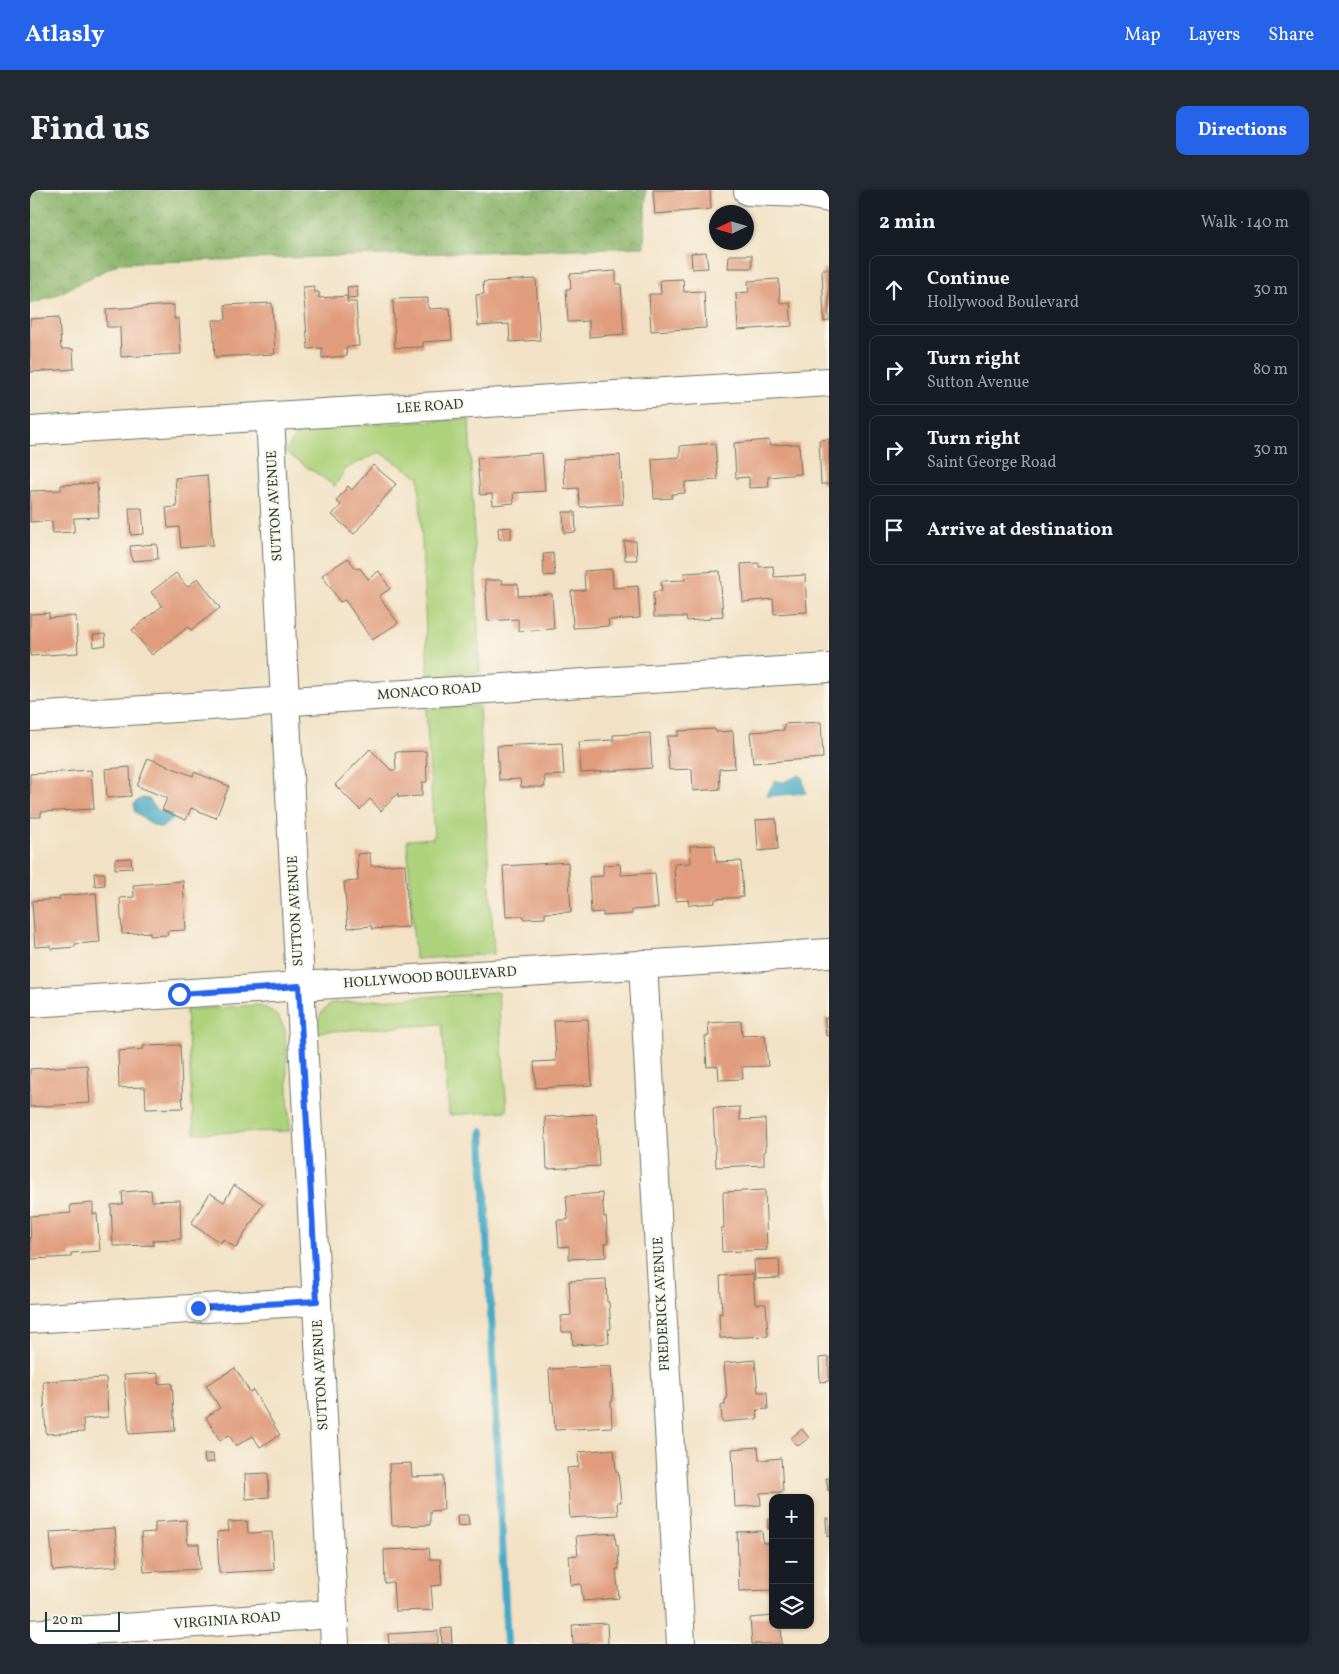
<!DOCTYPE html>
<meta charset="utf-8">
<style>
:root{--surface:#171b24;--page:#242831;--text:#f1f3f6;--muted:#9ea1a6;--line:#363941;--accent:#2563eb}
body{margin:0;font-family:Vollkorn,serif;background:var(--page);color:var(--text)}
.controls{position:absolute;right:15px;bottom:15px;display:grid;overflow:hidden;border-radius:10px;box-shadow:0 1px 4px #0004}
.controls button{width:45px;height:45px;display:grid;place-items:center;padding:0;border:0;border-bottom:1px solid var(--line);background:var(--surface);color:var(--text);font:25px sans-serif}
.compass{position:absolute;left:679px;top:15px;width:45px;height:45px;border-radius:50%;background:var(--surface);box-shadow:0 1px 4px #0004;rotate:266deg}
.scale{position:absolute;left:15px;bottom:12px;width:75px;box-sizing:border-box;padding-left:5px;border:2px solid #1f3d34;border-top:0;font-size:14px;line-height:18px;white-space:nowrap;color:#1f3d34;-webkit-text-stroke:4px #fbf7ec;paint-order:stroke}
.stop{position:absolute;width:15px;height:15px;margin:-11px;border:4px solid #2563eb;border-radius:50%;background:#fff}
.stop.end{background:#2563eb;border-color:#fff;box-shadow:0 1px 5px #0008}
.list{margin:0;padding:0;list-style:none}
h2{display:flex;justify-content:space-between;align-items:center;height:65px;margin:0;padding:0 20px;font-size:21px}
h2 small{font-size:16px;font-weight:400;color:var(--muted)}
.list li{display:grid;grid-template-columns:32px 1fr auto;gap:15px;align-items:center;box-sizing:border-box;height:70px;margin:0 10px 10px;padding:0 10px;border:1px solid var(--line);border-radius:10px}
.list b{display:block;font-size:19px;white-space:nowrap}
.list p{margin:0;font-size:16px;white-space:nowrap;color:var(--muted)}
.list em{font-size:16px;font-style:normal;color:var(--muted)}
.icon{flex:none;width:28px;height:28px;fill:none;stroke:currentColor;stroke-width:2;stroke-linecap:round;stroke-linejoin:round}
.map{position:relative;flex:none;width:799px;height:1454px;overflow:hidden;border-radius:10px}
header{display:flex;align-items:center;gap:30px;box-sizing:border-box;height:70px;padding:0 25px;background:var(--accent);color:#fff}
header strong{font-size:24px}
nav{display:flex;gap:28px;margin-inline-start:auto;font-size:18px}
.intro{display:flex;align-items:center;justify-content:space-between;box-sizing:border-box;height:120px;padding:0 30px}
h1{margin:0;font-size:35px}
.button{padding:12px 22px;border-radius:10px;background:var(--accent);color:#fff;font-size:18px;font-weight:700}
main{display:flex;gap:30px;padding:0 30px}
aside{flex:1;background:var(--surface);border-radius:10px;box-shadow:0 1px 4px #0004}
.map>svg:first-child{display:block}
.green{fill:#add27b;stroke:#668858}
.forest{fill:url(#forest-crowns);stroke:#547850}
.water{fill:#46a9c5;stroke:#32737c}
.lines{fill:none;stroke-linecap:round;stroke-linejoin:round}
.stream{stroke:#46a9c5;stroke-width:8}
.building{fill:#e09c7d}
.minor-casing{stroke:#697666;stroke-width:30}
.minor{stroke:#fff;stroke-width:28}
.route{stroke:#2563eb;stroke-width:6}
.labels{text-anchor:middle;dominant-baseline:central;stroke-width:4;stroke-linejoin:round;paint-order:stroke}
.street-label{font-size:14px;fill:#1f3d34;stroke:#fbf7ec}
</style>
<header>
<strong>Atlasly</strong>
<nav><a>Map</a><a>Layers</a><a>Share</a></nav>
</header>
<div class="intro"><h1>Find us</h1><a class="button">Directions</a></div>
<main>
<div class="map">
<svg width="799" height="1454" viewBox="0 0 799 1454">
<defs>
<pattern id="forest-crowns" width="20" height="18" patternUnits="userSpaceOnUse" patternTransform="scale(1.25)"><rect width="20" height="18" fill="#8ab46b"/><path d="M2 6a3 3 0 1 1 6 0M12 15a3 3 0 1 1 6 0" fill="none" stroke="#709459"/></pattern>
</defs>
<rect width="100%" height="100%" fill="#fbf7ec"/>
<filter id="ink" filterUnits="userSpaceOnUse"><feTurbulence type="fractalNoise" baseFrequency=".02" numOctaves="2"/><feDisplacementMap in="SourceGraphic" scale="10" xChannelSelector="R" yChannelSelector="G"/><feConvolveMatrix kernelMatrix="1 2 1 2 8 2 1 2 1" color-interpolation-filters="sRGB"/></filter>
<filter id="wash" filterUnits="userSpaceOnUse"><feTurbulence type="fractalNoise" baseFrequency=".0096" numOctaves="4" result="noise"/><feDisplacementMap in="SourceGraphic" scale="20" xChannelSelector="R" yChannelSelector="G"/><feGaussianBlur stdDeviation="1.12" result="paint"/><feColorMatrix in="noise" values="0 0 0 0 0 0 0 0 0 0 0 0 0 0 0 0 0 1.4 0 .05"/><feComposite in="paint" operator="in"/></filter>
<g filter="url(#wash)">
<rect width="100%" height="100%" fill="#f2e1c4"/>
<g class="green">
<path d="M439,229L450,482L398,488L389,287L350,262L315,279L305,296L255,262L266,245L294,237Z"/>
<path d="M449,516L464,764L385,769L377,650L404,648L396,519Z"/>
<path d="M468,802L477,921L419,925L412,834L287,842C286,828 291,821 302,813Z"/>
<path d="M227,815C244,820 249,825 255,841L260,941L164,943L156,820Z"/>
</g>
<path class="forest" d="M0,0H616L614,57L90,73L20,108L0,114Z"/>
<g class="water">
<path d="M770,585L772,587L776,603L739,606L736,605L745,591L754,592Z"/>
<path d="M112,608L119,609L127,620L142,625L143,628L141,631L131,638L123,635L105,622L104,613Z"/>
</g>
<g class="lines">
<path class="stream" d="M452,942L477,1454"/>
</g>
<g id="blocks">
<g class="building">
<path d="M623,0H680L681,19L625,24Z"/>
<path d="M676,62L678,78L662,79L661,63Z"/>
<path d="M699,65H722V78H698Z"/>
<path d="M792,79H799V131L794,132Z"/>
<path d="M586,81V94H591L594,144L559,147V131L538,132L536,99H541L540,84Z"/>
<path d="M506,89L510,150L480,152L479,134L448,136L446,105L454,104L453,92Z"/>
<path d="M653,89L654,102L674,101L676,138L621,141L619,104H631L630,90Z"/>
<path d="M749,89L750,113H760L762,136L708,140L706,103L719,102L718,91Z"/>
<path d="M284,96V102H289V108L317,106V112H326L329,156L316,157L317,166L292,168V158L278,159L273,97Z"/>
<path d="M327,96L328,108L318,109L317,97Z"/>
<path d="M398,108V119L420,118L422,150L393,152V157L365,158L363,109Z"/>
<path d="M242,113L245,164L185,167L183,130H196L195,115Z"/>
<path d="M144,115V129H149L151,164L91,167L90,137H77L76,119Z"/>
<path d="M29,127L31,159H43L44,179L0,182V129Z"/>
<path d="M799,249V294H791L789,250Z"/>
<path d="M739,250V255L769,254L771,284L738,287L739,297L719,298V287L706,288L704,253Z"/>
<path d="M685,253L688,290L655,292V303L642,304V308L624,309L622,269L650,267V256Z"/>
<path d="M512,263L515,301L483,303L484,313L463,315L462,304L450,305L447,268Z"/>
<path d="M590,265L593,314L550,317L548,298L535,299L533,269Z"/>
<path d="M343,275L366,294L324,344L302,325L311,315L306,311L318,296L322,300Z"/>
<path d="M177,285L183,355L151,358L149,337L138,338L136,318L147,317L145,288Z"/>
<path d="M67,293L69,327L44,328V342L23,343L22,331L0,332V301L31,300V295Z"/>
<path d="M99,318H112L114,344L101,345Z"/>
<path d="M533,322H545L546,342L534,343Z"/>
<path d="M481,337V349H469L468,338Z"/>
<path d="M594,351H606L607,370H595Z"/>
<path d="M127,354L128,369L102,371L100,356Z"/>
<path d="M523,363L525,385L514,386L513,364Z"/>
<path d="M318,368L326,379L330,378L338,389L349,381L360,399L349,406L368,433L342,450L315,410L310,412L292,385Z"/>
<path d="M729,373V377L743,376L744,387L775,385L777,422L744,424L743,409L713,412L711,374Z"/>
<path d="M582,379L583,398L608,396L610,428L578,430L579,436L543,438L541,401L555,400L554,381Z"/>
<path d="M690,381L693,426L680,427V429L657,431L656,427H624L623,402L632,401L631,391L655,390L654,383Z"/>
<path d="M146,383L157,397L168,388L190,418L161,440L158,437L122,465L102,440L132,416L121,402Z"/>
<path d="M455,390H472V394H488V406L522,404L524,439L488,441V429L458,431Z"/>
<path d="M19,423V428L46,426L48,463L0,466V424Z"/>
<path d="M75,444L76,455L64,457L63,445Z"/>
<path d="M791,532L793,568L723,573L720,542L754,540V534Z"/>
<path d="M685,539L686,542L703,541L705,578L689,579L690,599L663,601L662,579L639,580L637,546H648V541Z"/>
<path d="M620,543L622,578L551,583L549,552L583,550V545Z"/>
<path d="M532,553L534,585L514,586L515,597H491L490,589L469,590L467,556Z"/>
<path d="M340,559L361,580H366L365,562L396,561L397,592H392V606L368,607V603L351,621L340,609L330,620L305,595Z"/>
<path d="M118,568L163,586L164,582L199,596L186,628L161,618L156,630L132,620L137,608L107,596Z"/>
<path d="M100,577L101,606L77,608L75,579Z"/>
<path d="M61,580L64,619L11,622V627H0V584Z"/>
<path d="M746,629L748,659L728,661L726,630Z"/>
<path d="M685,655L686,672L711,671L713,707L685,709V713L659,715L658,710L646,711L644,674L661,673L660,656Z"/>
<path d="M340,663L341,676L375,674L379,737L342,739V736L318,738L314,692L328,691L327,664Z"/>
<path d="M101,668L102,678L85,679V669Z"/>
<path d="M538,672L541,722L515,723V728L493,729V726L476,727L473,676Z"/>
<path d="M590,674L591,685L625,683L628,718L602,720V724L573,726V722L561,723L559,687L573,686V675Z"/>
<path d="M64,683H75V695L65,696Z"/>
<path d="M153,691L156,740L137,741L138,745L120,746V742L92,744L90,708L104,707L103,695Z"/>
<path d="M66,703L70,752L45,754V757L21,759V756L5,757L2,711L30,709L29,706Z"/>
<path d="M795,828H799V846H796Z"/>
<path d="M558,829L562,895L506,898L504,872L526,871L524,830Z"/>
<path d="M711,831L712,846L735,845L738,876L712,877L713,889L689,890L688,876L677,877L675,846H679L678,833Z"/>
<path d="M150,855L153,918L116,919L115,897L89,898L88,861L114,859L113,856Z"/>
<path d="M57,875L60,913L0,917V879Z"/>
<path d="M710,917V930L735,929L736,961H734V975L686,977L683,918Z"/>
<path d="M566,924L569,976L517,979L515,927Z"/>
<path d="M204,995L233,1014L206,1058L193,1049L191,1053L161,1034L180,1003L194,1012Z"/>
<path d="M121,1000L122,1011L150,1010L151,1049L123,1050L124,1055L83,1056L81,1015L93,1014L92,1002Z"/>
<path d="M735,1000L737,1060L692,1062L691,1038H694L693,1002Z"/>
<path d="M572,1003L574,1027H576L578,1053H575L576,1067L539,1069V1056L529,1057L527,1030H538L536,1006Z"/>
<path d="M63,1013V1024H67L70,1061L41,1063V1067L1,1069L0,1026L41,1023L40,1015Z"/>
<path d="M749,1069L750,1088L725,1089L724,1070Z"/>
<path d="M723,1084L725,1114H736L738,1146L690,1148L689,1123L692,1124L690,1086Z"/>
<path d="M576,1089L577,1112H579L581,1139H578L579,1153L543,1155L542,1142H532L531,1126L541,1125L539,1091Z"/>
<path d="M799,1167V1191L790,1192L789,1168Z"/>
<path d="M725,1170L728,1202H737L738,1219L727,1220L728,1229L692,1232L691,1215H695V1209H697L694,1173Z"/>
<path d="M581,1176L583,1211H581L582,1237L525,1240L523,1212H521L519,1179Z"/>
<path d="M205,1178L220,1202L223,1200L250,1245L230,1257L223,1246L206,1256L199,1245L190,1251L176,1227L190,1218L176,1195Z"/>
<path d="M128,1183V1194L142,1193L145,1241L99,1244L94,1185Z"/>
<path d="M76,1188L78,1227L53,1229L54,1242L16,1244L13,1191Z"/>
<path d="M772,1239L779,1248L768,1256L761,1248Z"/>
<path d="M728,1257L729,1270L751,1268L753,1302L730,1303L731,1315L705,1317L702,1259Z"/>
<path d="M584,1259L586,1282H588L591,1312H587L588,1325L540,1328L537,1278L549,1277L548,1262Z"/>
<path d="M174,1264H183L184,1272L175,1273Z"/>
<path d="M381,1273L382,1287L413,1286L414,1320L400,1321V1335L362,1336L359,1274Z"/>
<path d="M238,1283L239,1307L216,1309L215,1284Z"/>
<path d="M796,1288H799V1301H798Z"/>
<path d="M427,1325H438L439,1335L428,1336Z"/>
<path d="M796,1328H799V1346L797,1347Z"/>
<rect x="738" y="1329" width="5" height="10"/>
<path d="M156,1330L158,1354H169L170,1379L114,1382L111,1343L125,1342V1332Z"/>
<path d="M217,1331L218,1343L242,1342L244,1380L189,1383L187,1342L199,1341L198,1332Z"/>
<path d="M85,1338L88,1376L23,1381L20,1342Z"/>
<path d="M732,1341L733,1353H743V1400L709,1401L707,1342Z"/>
<path d="M585,1343L586,1355H588L589,1379H586L589,1408L553,1411L551,1394L541,1395L539,1366L548,1365L546,1346Z"/>
<path d="M399,1358L400,1369H410L412,1395L401,1396L403,1420L365,1421L363,1392L355,1393L354,1360Z"/>
<path d="M743,1426V1435H751L752,1454H722L720,1428Z"/>
<path d="M577,1433L578,1454H543L542,1435Z"/>
<path d="M421,1438L422,1454H412L411,1439Z"/>
<path d="M408,1441V1454H359L358,1444Z"/>
</g>
</g>
</g>
<g filter="url(#ink)">
<use href="#blocks" fill-opacity="0" stroke="#697666" stroke-width="1"/>
<g class="lines">
<g class="minor-casing">
<g id="minor">
<path d="M718,1L772,3L799,8"/>
<path d="M240,227L305,1454"/>
<path d="M0,241L799,192"/>
<path d="M0,527L799,478"/>
<path d="M613,774L651,1454"/>
<path d="M0,813L799,763"/>
<path d="M0,1129L287,1111"/>
<path d="M0,1444L303,1424"/>
</g>
</g>
<use href="#minor" class="minor"/>
</g>
</g>
<g class="lines" filter="url(#ink)">
<path class="route" d="M149,804L269,796L287,1111L168,1118"/>
</g>
<g class="labels">
<g class="street-label">
<text transform="translate(400 217) rotate(-4)">LEE ROAD</text>
<text transform="translate(245 316) rotate(-93)">SUTTON AVENUE</text>
<text transform="translate(399 502) rotate(-4)">MONACO ROAD</text>
<text transform="translate(266 721) rotate(-93)">SUTTON AVENUE</text>
<text transform="translate(400 788) rotate(-4)">HOLLYWOOD BOULEVARD</text>
<text transform="translate(632 1114) rotate(-93)">FREDERICK AVENUE</text>
<text transform="translate(291 1185) rotate(-93)">SUTTON AVENUE</text>
<text transform="translate(197 1431) rotate(-4)">VIRGINIA ROAD</text>
</g>
</g>
</svg>
<div class="controls">
<button>+</button>
<button>−</button>
<button><svg class="icon" aria-label="layers" viewBox="0 0 24 24"><path d="M12 4l9 5-9 5-9-5zM3 14l9 5 9-5"/></svg></button>
</div>
<svg class="compass" viewBox="-18 -18 36 36"><path d="M0-13l5 13h-10z" fill="#e53935"/><path d="M0 13l5-13h-10z" fill="#9ea1a6"/></svg>
<div class="scale">20 m</div>
<div class="stop" style="left:149px;top:804px"></div>
<div class="stop end" style="left:168px;top:1118px"></div>
</div>
<aside>
<h2>2 min<small>Walk · 140 m</small></h2>
<ul class="list">
<li><svg class="icon" aria-label="ahead" viewBox="0 0 24 24"><path d="M12 20V5M6 11l6-6 6 6"/></svg><div><b>Continue</b><p>Hollywood Boulevard</p></div><em>30 m</em></li>
<li><svg class="icon" aria-label="right" viewBox="0 0 24 24"><path d="M7 20v-9h11M14 6l5 5-5 5"/></svg><div><b>Turn right</b><p>Sutton Avenue</p></div><em>80 m</em></li>
<li><svg class="icon" aria-label="right" viewBox="0 0 24 24"><path d="M7 20v-9h11M14 6l5 5-5 5"/></svg><div><b>Turn right</b><p>Saint George Road</p></div><em>30 m</em></li>
<li><svg class="icon" aria-label="arrive" viewBox="0 0 24 24"><path d="M6 21V4h12l-3 4 3 4H6"/></svg><div><b>Arrive at destination</b></div></li>
</ul>
</aside>
</main>
